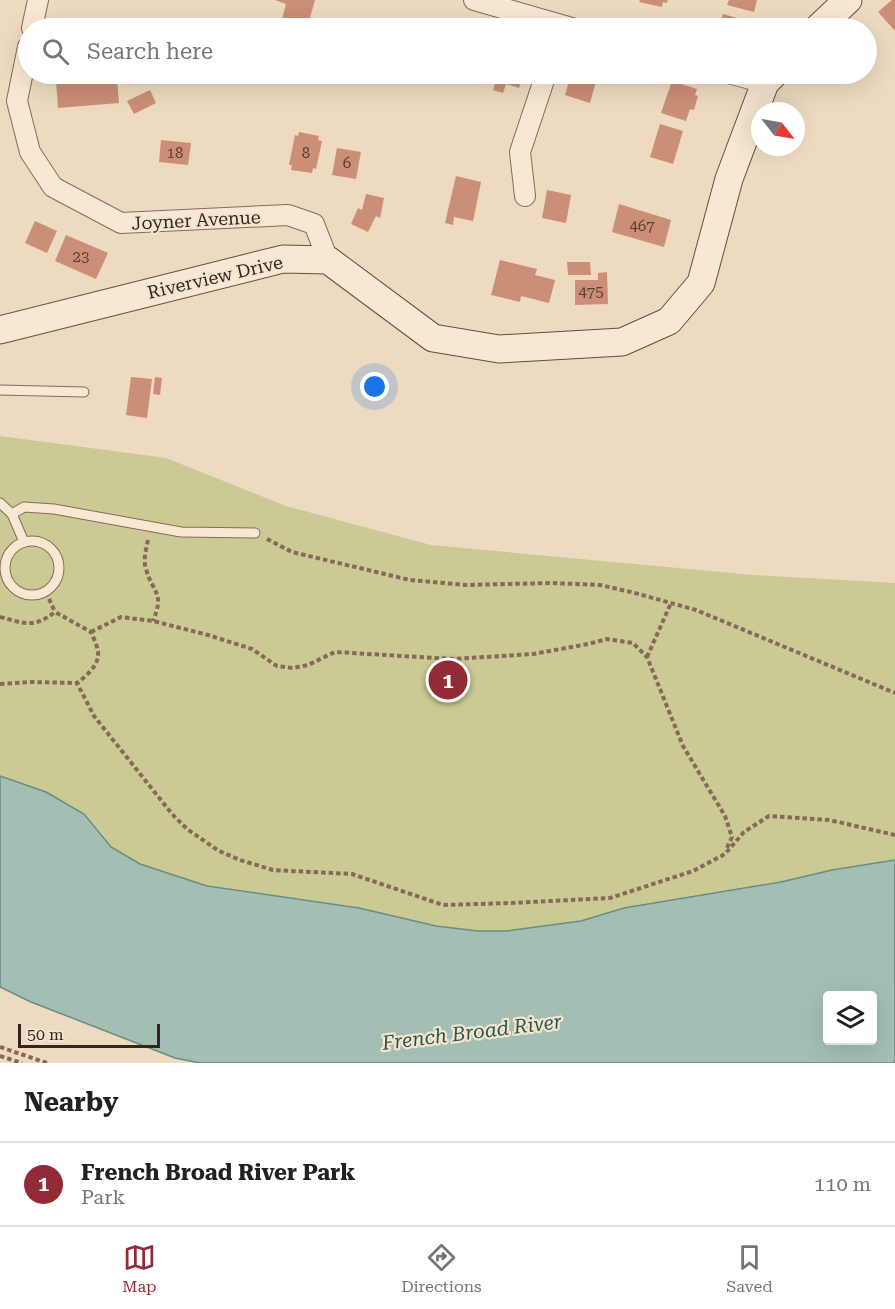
<!DOCTYPE html>
<style>
:root{--surface:#fff;--page:#f6f6f6;--text:#202124;--muted:#757577;--line:#e0e0e0;--accent:#932a38}
body{margin:0;font-family:"Roboto Serif",serif;background:var(--page);color:var(--text)}
.controls{position:absolute;right:18px;bottom:18px;display:grid;overflow:hidden;border-radius:6px;box-shadow:0 6px 24px #0002}
.controls button{width:54px;height:54px;display:grid;place-items:center;padding:0;border:0;border-bottom:2px solid var(--line);background:var(--surface);color:var(--text);font:30px sans-serif}
.compass{position:absolute;left:751px;top:102px;width:54px;height:54px;border-radius:50%;background:var(--surface);box-shadow:0 6px 24px #0002;rotate:121deg}
.scale{position:absolute;left:18px;bottom:15px;width:142px;box-sizing:border-box;padding-left:6px;border:3px solid #35251d;border-top:0;font-size:16px;line-height:21px;white-space:nowrap;color:#35251d;-webkit-text-stroke:4px #f4e5d0;paint-order:stroke}
.you{position:absolute;left:375px;top:387px;width:21px;height:21px;margin:-15px;border:4px solid #fff;border-radius:50%;background:#1a73e8;box-shadow:0 0 0 9px #1a73e833}
.badge{display:grid;place-items:center;width:39px;height:39px;border-radius:50%;background:var(--accent);color:#fff;font-size:20px;font-weight:700}
.pin{position:absolute;translate:-50% -50%;border:3px solid #fff;box-shadow:0 2px 6px #0006}
.list{margin:0;padding:0;list-style:none}
h2{display:flex;justify-content:space-between;align-items:center;height:78px;margin:0;padding:0 24px;font-size:26px}
h2 small{font-size:20px;font-weight:400;color:var(--muted)}
.list li{display:grid;grid-template-columns:39px 1fr auto;gap:18px;align-items:center;box-sizing:border-box;height:84px;padding:0 24px;border-top:2px solid var(--line)}
.list b{display:block;font-size:22px;white-space:nowrap}
.list p{margin:0;font-size:20px;white-space:nowrap;color:var(--muted)}
.list em{font-size:20px;font-style:normal;color:var(--muted)}
.icon{flex:none;width:33px;height:33px;fill:none;stroke:currentColor;stroke-width:2;stroke-linecap:round;stroke-linejoin:round}
.map{position:relative;flex:none;width:895px;height:1063px;overflow:hidden}
.search{position:absolute;background:var(--surface);box-shadow:0 6px 24px #0002;left:18px;right:18px;top:18px;height:66px;display:flex;align-items:center;gap:15px;box-sizing:border-box;padding:0 21px;border-radius:33px;color:var(--muted);font-size:22px}
.sheet{height:162px;background:var(--surface)}
nav{display:flex;justify-content:space-around;align-items:center;box-sizing:border-box;height:84px;border-top:2px solid var(--line);background:var(--surface);font-size:16px;color:var(--muted)}
nav a{display:grid;justify-items:center;gap:3px}
nav .on{color:var(--accent)}
.map>svg:first-child{display:block}
.green{fill:#cbca95}
.water{fill:#a3bfb3;stroke:#6a8d80;stroke-width:1.5;fill-rule:evenodd}
.building{fill:#cb8e76}
.lines{fill:none;stroke-linecap:round;stroke-linejoin:round}
.lane-casing{stroke:#866a58;stroke-width:11}
.street-casing{stroke:#866a58;stroke-width:22}
.secondary-casing{stroke:#674c3c;stroke-width:29}
.path{stroke:#866a58;stroke-width:4;stroke-dasharray:4.5 3;stroke-linecap:butt}
.lane{stroke:#f8e8d3;stroke-width:9}
.street{stroke:#f8e8d3;stroke-width:20}
.secondary{stroke:#f8e8d3;stroke-width:27}
.labels{text-anchor:middle;dominant-baseline:central;stroke-width:4.5;stroke-linejoin:round;paint-order:stroke}
.number-label{font-size:15px;fill:#5a3f33}
.street-label{font-size:18px;fill:#35251d;stroke:#f4e5d0}
.water-label{font-size:20px;font-style:italic;fill:#2c554d;stroke:#f4e5d0}
</style>
<div class="map">
<svg width="895" height="1063" viewBox="0 0 895 1063">
<rect width="100%" height="100%" fill="#eddac0"/>
<path class="green" d="M0,436L166,458L286,506L431,545L753,575L895,583V864L624,908L581,921L507,931H478L436,926L359,908L207,886L140,864L111,847L84,814L46,792L0,776Z"/>
<path class="water" d="M0,776L46,792L84,814L111,847L140,864L207,886L359,908L436,926L478,931H507L581,921L624,908L781,882L832,870L895,860V1063H200L175,1058L31,1002L0,987ZM828,996H872V1040H828Z"/>
<g class="building">
<path d="M275,0H315L307,28H285L280,27L286,4Z"/>
<path d="M640,0H668L667,3L663,2L662,7L639,2Z"/>
<path d="M729,0H757L754,12L727,5Z"/>
<path d="M892,0H895V31L878,12Z"/>
<path d="M723,14L748,21L746,28H718Z"/>
<path d="M402,18L435,28H399Z"/>
<path d="M498,74H535L534,78L524,74L519,88L506,84L503,93L493,90Z"/>
<path d="M571,74H582L597,78L590,103L565,95Z"/>
<path d="M95,77V80L117,78L119,103L58,108L56,81Z"/>
<path d="M672,81L697,89L695,95L698,96L694,110L690,109L686,121L661,113Z"/>
<path d="M150,90L156,103L134,114L127,101Z"/>
<path d="M660,124L683,131L673,164L650,157Z"/>
<path d="M299,132L319,136L318,140L322,141L316,169L313,168L312,173L291,170L292,165H289L295,135L298,136Z"/>
<path d="M161,140L191,143L188,165L159,162Z"/>
<path d="M337,148L361,152L356,179L332,175Z"/>
<path d="M456,176L481,182L473,221L454,217L453,225L445,223Z"/>
<path d="M547,190L571,195L566,223L542,218Z"/>
<path d="M366,194L384,198L380,218L376,216L368,232L351,224L358,208L362,210Z"/>
<path d="M619,204L671,220L664,247L612,232Z"/>
<path d="M35,221L57,231L47,253L25,243Z"/>
<path d="M66,235L108,253L96,279L55,261Z"/>
<path d="M500,260L537,269L535,275L555,280L549,303L521,296L520,302L491,295Z"/>
<path d="M567,262H590L591,275H568Z"/>
<path d="M607,272L608,304L575,305V280H598V273Z"/>
<path d="M131,377L152,379L147,418L126,415Z"/>
<path d="M155,377L162,378L160,395L153,394Z"/>
</g>
<g class="lines">
<g class="lane-casing">
<g id="lane">
<path d="M0,390L84,392"/>
<path d="M0,503L12,514L24,542"/>
<path d="M12,514L24,507L54,509L181,532L255,533"/>
<circle cx="32" cy="568" r="27"/>
</g>
</g>
<g class="street-casing">
<g id="street">
<path d="M474,0L572,28"/>
<path d="M32,28L38,0"/>
<path d="M28,47L17,101L30,152L53,187L121,223L288,215L314,224L328,260"/>
<path d="M732,74L765,83"/>
<path d="M525,196L520,152L546,74"/>
</g>
</g>
<g class="secondary-casing">
<g id="secondary">
<path d="M818,28L848,0"/>
<path d="M0,330L283,259L328,260L433,338L499,349L622,342L669,321L701,283L729,179L765,83L774,74"/>
</g>
</g>
<g class="path">
<path d="M267,539L292,552L410,580L466,585L551,583L600,585L631,592L696,610L895,693"/>
<path d="M148,540C146,550 143,560 146,569C153,594 165,592 153,621"/>
<path d="M46,592L55,612"/>
<path d="M0,617C24,623 33,629 55,612L91,632C94,639 99,649 98,656C97,667 85,677 77,683"/>
<path d="M91,632L121,617L153,621L208,635L252,649L277,666L293,668L308,665L335,652L453,659L533,654L588,644L607,639L633,643L647,657L683,746L725,816L732,837L726,850"/>
<path d="M647,657L671,603"/>
<path d="M0,684L29,682L77,683L94,716L172,814L187,829L219,851L240,860L273,870L352,874L443,905L511,903L610,898L693,871L725,854L744,832L769,816L829,820L895,835"/>
<path d="M0,1047L47,1063"/>
<path d="M0,1056L22,1063"/>
</g>
<use href="#lane" class="lane"/>
<use href="#street" class="street"/>
<use href="#secondary" class="secondary"/>
</g>
<g class="labels">
<g class="number-label">
<text x="175" y="153">18</text>
<text x="306" y="153">8</text>
<text x="347" y="163">6</text>
<text x="642" y="226">467</text>
<text x="81" y="257">23</text>
<text x="591" y="292">475</text>
</g>
<g class="street-label">
<text transform="translate(196 220) rotate(-3)">Joyner Avenue</text>
<text transform="translate(215 277) rotate(-13)">Riverview Drive</text>
</g>
<g class="water-label">
<text transform="translate(472 1032) rotate(-7)">French Broad River</text>
</g>
</g>
</svg>
<div class="controls">
<button><svg class="icon" aria-label="layers" viewBox="0 0 24 24"><path d="M12 4l9 5-9 5-9-5zM3 14l9 5 9-5"/></svg></button>
</div>
<svg class="compass" viewBox="-18 -18 36 36"><path d="M0-13l5 13h-10z" fill="#e53935"/><path d="M0 13l5-13h-10z" fill="#757577"/></svg>
<div class="scale">50 m</div>
<div class="you"></div>
<div class="pin badge" style="left:448px;top:680px">1</div>
<div class="search"><svg class="icon" aria-label="search" viewBox="0 0 24 24"><circle cx="10" cy="10" r="6"/><path d="M15 15l6 6"/></svg>Search here</div>
</div>
<section class="sheet">
<h2>Nearby<small></small></h2>
<ul class="list">
<li><span class="badge">1</span><div><b>French Broad River Park</b><p>Park</p></div><em>110 m</em></li>
</ul>
</section>
<nav>
<a class="on"><svg class="icon" aria-label="map" viewBox="0 0 24 24"><path d="M3 6l6-2 6 2 6-2v14l-6 2-6-2-6 2zM9 4v14M15 6v14"/></svg>Map</a>
<a><svg class="icon" aria-label="directions" viewBox="0 0 24 24"><path d="M12 3l9 9-9 9-9-9zM9 14v-3h6M13 9l2 2-2 2"/></svg>Directions</a>
<a><svg class="icon" aria-label="saved" viewBox="0 0 24 24"><path d="M7 4h10v16l-5-4-5 4z"/></svg>Saved</a>
</nav>
